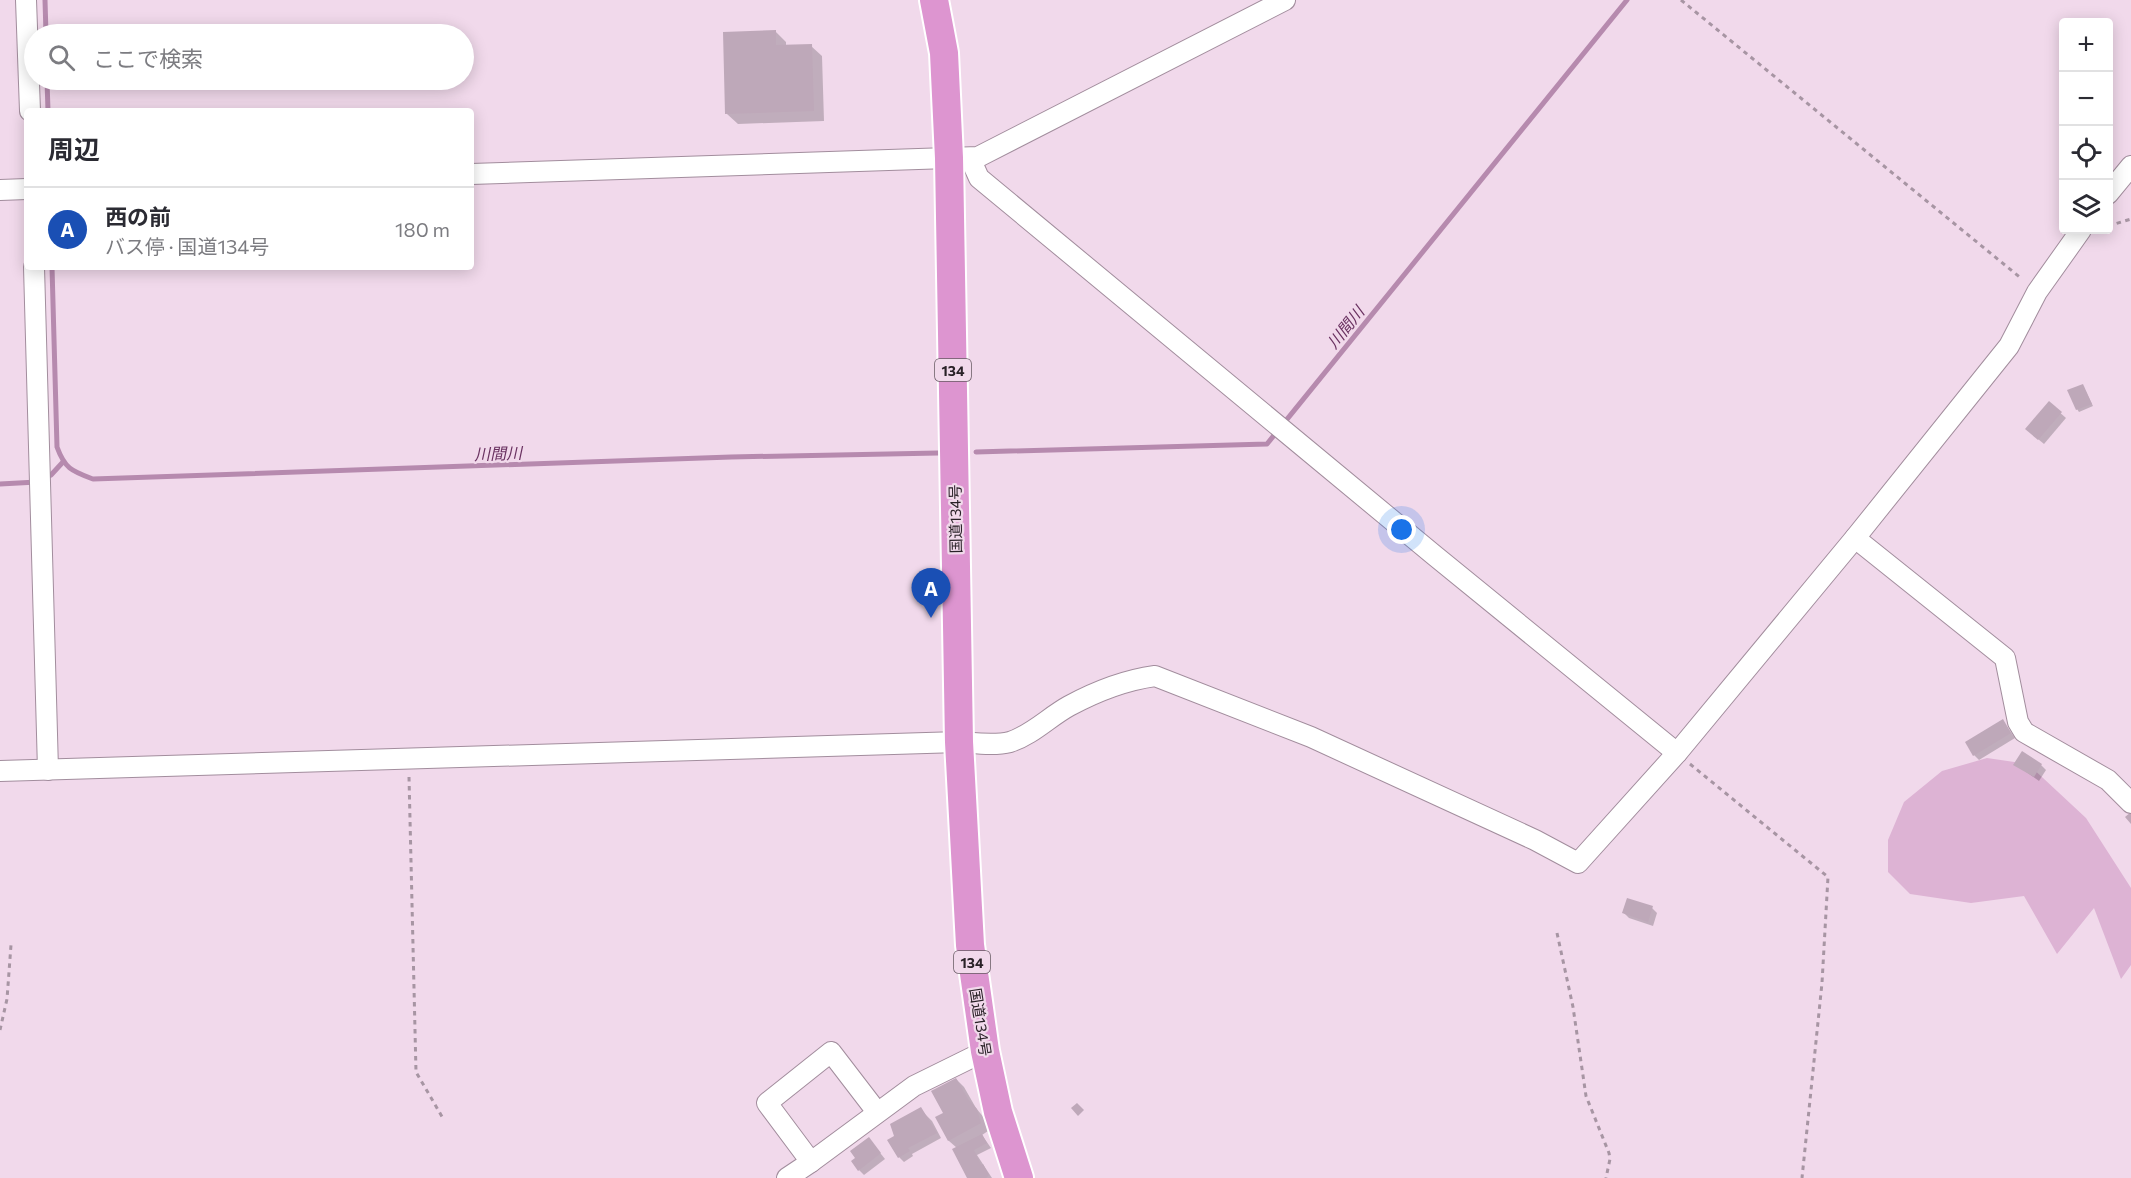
<!DOCTYPE html>
<html lang="ja">
<meta charset="utf-8">
<style>
:root{--surface:#fff;--page:#f7f7f7;--text:#2b2b33;--muted:#7c7c81;--line:#e1e1e2;--accent:#516512}
body{margin:0;font-family:Commissioner,"Noto Sans JP",sans-serif;background:var(--page);color:var(--text)}
.controls{position:absolute;right:18px;top:18px;display:grid;overflow:hidden;border-radius:6px;box-shadow:0 3px 15px #0003}
.controls button{width:54px;height:54px;display:grid;place-items:center;padding:0;border:0;border-bottom:2px solid var(--line);background:var(--surface);color:var(--text);font:30px sans-serif}
.you{position:absolute;left:1402px;top:530px;width:21px;height:21px;margin:-15px;border:4px solid #fff;border-radius:50%;background:#1a73e8;box-shadow:0 0 0 9px #1a73e833}
.badge{display:grid;place-items:center;width:39px;height:39px;border-radius:50%;background:var(--accent);color:#fff;font-size:20px;font-weight:700}
.pin{position:absolute;translate:-50% -50px;filter:drop-shadow(0 2px 3px #0008)}
.pin::after{content:'';position:absolute;top:32px;width:21px;height:18px;background:inherit;clip-path:polygon(0 0,100% 0,50% 100%)}
.list{margin:0;padding:0;list-style:none}
h2{display:flex;justify-content:space-between;align-items:center;height:78px;margin:0;padding:0 24px;font-size:26px}
h2 small{font-size:20px;font-weight:400;color:var(--muted)}
.list li{display:grid;grid-template-columns:39px 1fr auto;gap:18px;align-items:center;box-sizing:border-box;height:84px;padding:0 24px;border-top:2px solid var(--line)}
.list b{display:block;font-size:22px;white-space:nowrap}
.list p{margin:0;font-size:20px;white-space:nowrap;color:var(--muted)}
.list em{font-size:20px;font-style:normal;color:var(--muted)}
.icon{flex:none;width:33px;height:33px;fill:none;stroke:currentColor;stroke-width:2;stroke-linecap:round;stroke-linejoin:round}
.map{position:relative;flex:none;width:2131px;height:1178px;overflow:hidden}
.search{position:absolute;background:var(--surface);box-shadow:0 3px 15px #0003;left:24px;top:24px;width:450px;height:66px;display:flex;align-items:center;gap:15px;box-sizing:border-box;padding:0 21px;border-radius:33px;color:var(--muted);font-size:22px}
.panel{position:absolute;background:var(--surface);box-shadow:0 3px 15px #0003;left:24px;top:108px;width:450px;height:162px;border-radius:6px}
.map>svg:first-child{display:block}
.green{fill:#ddb3d4}
.shadow{fill:#0003}
.lines{fill:none;stroke-linecap:round;stroke-linejoin:round}
.stream{stroke:#b68aae;stroke-width:5}
.building{fill:#bea8b9}
.minor-casing{stroke:#a28d9d;stroke-width:22}
.highway-casing{stroke:#fff;stroke-width:32}
.path{stroke:#a795a3;stroke-width:3;stroke-dasharray:4.5 4.5;stroke-linecap:butt}
.minor{stroke:#fff;stroke-width:20}
.highway{stroke:#dd95d0;stroke-width:28}
.labels{text-anchor:middle;dominant-baseline:central;stroke-width:4.5;stroke-linejoin:round;paint-order:stroke}
.shield{fill:#f1d9eb;stroke:#665962;stroke-width:1.5}
.shield-label{font-size:14px;font-weight:bold;fill:#2a2228}
.street-label{font-size:15px;fill:#2a2228;stroke:#f1d9eb}
.water-label{font-size:16px;font-style:italic;fill:#6a3261;stroke:#f1d9eb}
</style>
<div class="map">
<svg width="2131" height="1178" viewBox="0 0 2131 1178">
<rect width="100%" height="100%" fill="#f1d9eb"/>
<path class="green" d="M1987,758L2028,764L2086,818L2131,888V965L2121,979L2094,908L2057,954L2024,896L1971,903L1910,894L1888,872V840L1904,802L1942,771Z"/>
<g class="shadow">
<path d="M775,31L786,42V46H811L822,56L824,121L738,124L727,114Z"/>
<path d="M2083,386L2093,406L2079,412L2077,409Z"/>
<path d="M2049,403L2066,418L2044,444L2032,434Z"/>
<path d="M2003,721L2015,738L1979,760L1974,755Z"/>
<path d="M2015,764L2041,765L2046,770L2039,781Z"/>
<path d="M1652,908L1657,913L1653,926L1629,918L1624,913Z"/>
<path d="M956,1079L964,1087L976,1108L985,1119L988,1131L982,1135L991,1148L977,1155L992,1178H969L957,1148L949,1141L937,1118L945,1113Z"/>
<path d="M920,1109L932,1121L941,1138L912,1154L913,1156L904,1162L899,1157L896,1137Z"/>
<path d="M873,1144L885,1159L864,1175L859,1170Z"/>
</g>
<g class="lines">
<g class="stream">
<path d="M45,0L46,34"/>
<path d="M47,80L48,111"/>
<path d="M52,267L57,447C65,469 72,471 93,479L731,457L938,453"/>
<path d="M976,452L1267,444L1627,0"/>
<path d="M45,478L51,475L63,462"/>
<path d="M0,484L37,482"/>
</g>
</g>
<g class="building">
<path d="M776,30V45L812,44L814,111L725,114L723,32Z"/>
<path d="M2083,384L2092,404L2076,410L2067,390Z"/>
<path d="M2049,401L2062,412L2038,440L2025,429Z"/>
<path d="M2003,719L2011,733L1973,756L1965,742Z"/>
<path d="M2022,751L2042,764L2034,777L2013,765Z"/>
<path d="M2131,812V824L2125,817Z"/>
<path d="M1627,898L1653,906L1648,922L1622,913Z"/>
<path d="M956,1078L968,1099L977,1109L981,1123L948,1141L935,1117L943,1113L931,1091Z"/>
<path d="M1077,1103L1084,1110L1078,1116L1071,1108Z"/>
<path d="M921,1107L937,1133L908,1148L910,1151L898,1158L887,1140L894,1136L890,1124Z"/>
<path d="M982,1134L987,1143L974,1150L981,1165L983,1164L989,1175L986,1178H967L952,1149Z"/>
<path d="M869,1137L881,1153L858,1171L851,1161L855,1158L850,1151Z"/>
</g>
<g class="lines">
<g class="minor-casing">
<g id="minor">
<path d="M26,0L30,111"/>
<path d="M970,158L979,178L1434,555L1677,753"/>
<path d="M471,174L978,157L1285,0"/>
<path d="M0,190L27,189"/>
<path d="M2108,194L2131,166"/>
<path d="M34,267L48,770"/>
<path d="M1855,538L2005,658L2018,722L2024,732L2108,780L2131,803"/>
<path d="M0,771L959,742C975,743 994,746 1010,742C1032,735 1049,717 1069,706C1095,692 1126,680 1155,676L1311,737L1535,840L1578,863L1677,753L1855,538L2009,346L2037,292L2081,230"/>
<path d="M811,1162L767,1103L831,1052L877,1112"/>
<path d="M787,1178L811,1162L914,1086L985,1051"/>
</g>
</g>
<g class="highway-casing">
<path id="highway" d="M934,0L944,53L949,158L959,742L970,945L985,1051L998,1112L1019,1178"/>
</g>
<g class="path">
<path d="M1681,0L2022,279"/>
<path d="M2108,226L2131,219"/>
<path d="M1690,764L1828,877L1822,983L1802,1178"/>
<path d="M409,777L416,1072L444,1120"/>
<path d="M1557,933L1573,1007L1586,1096L1609,1153L1610,1159L1606,1178"/>
<path d="M0,1030L7,999L11,945"/>
</g>
<use href="#minor" class="minor"/>
<use href="#highway" class="highway"/>
</g>
<g class="labels">
<g class="shield">
<rect x="935" y="359" width="36" height="22" rx="4.5"/>
<rect x="954" y="951" width="36" height="22" rx="4.5"/>
</g>
<g class="shield-label">
<text x="953" y="370">134</text>
<text x="972" y="962">134</text>
</g>
<g class="street-label">
<text transform="translate(955 519) rotate(-91)">国道134号</text>
<text transform="translate(981 1022) rotate(81)">国道134号</text>
</g>
<g class="water-label">
<text transform="translate(1345 327) rotate(-51)">川間川</text>
<text transform="translate(498 453) rotate(-2)">川間川</text>
</g>
</g>
</svg>
<div class="controls">
<button>+</button>
<button>−</button>
<button><svg class="icon" aria-label="locate" viewBox="0 0 24 24"><circle cx="12" cy="12" r="6"/><path d="M12 2v4M12 18v4M2 12h4M18 12h4"/></svg></button>
<button><svg class="icon" aria-label="layers" viewBox="0 0 24 24"><path d="M12 4l9 5-9 5-9-5zM3 14l9 5 9-5"/></svg></button>
</div>
<div class="you"></div>
<div class="pin badge" style="left:931px;top:618px;background:#1a4fb4">A</div>
<div class="search"><svg class="icon" aria-label="search" viewBox="0 0 24 24"><circle cx="10" cy="10" r="6"/><path d="M15 15l6 6"/></svg>ここで検索</div>
<section class="panel">
<h2>周辺<small></small></h2>
<ul class="list">
<li><span class="badge" style="background:#1a4fb4">A</span><div><b>西の前</b><p>バス停 · 国道134号</p></div><em>180 m</em></li>
</ul>
</section>
</div>
